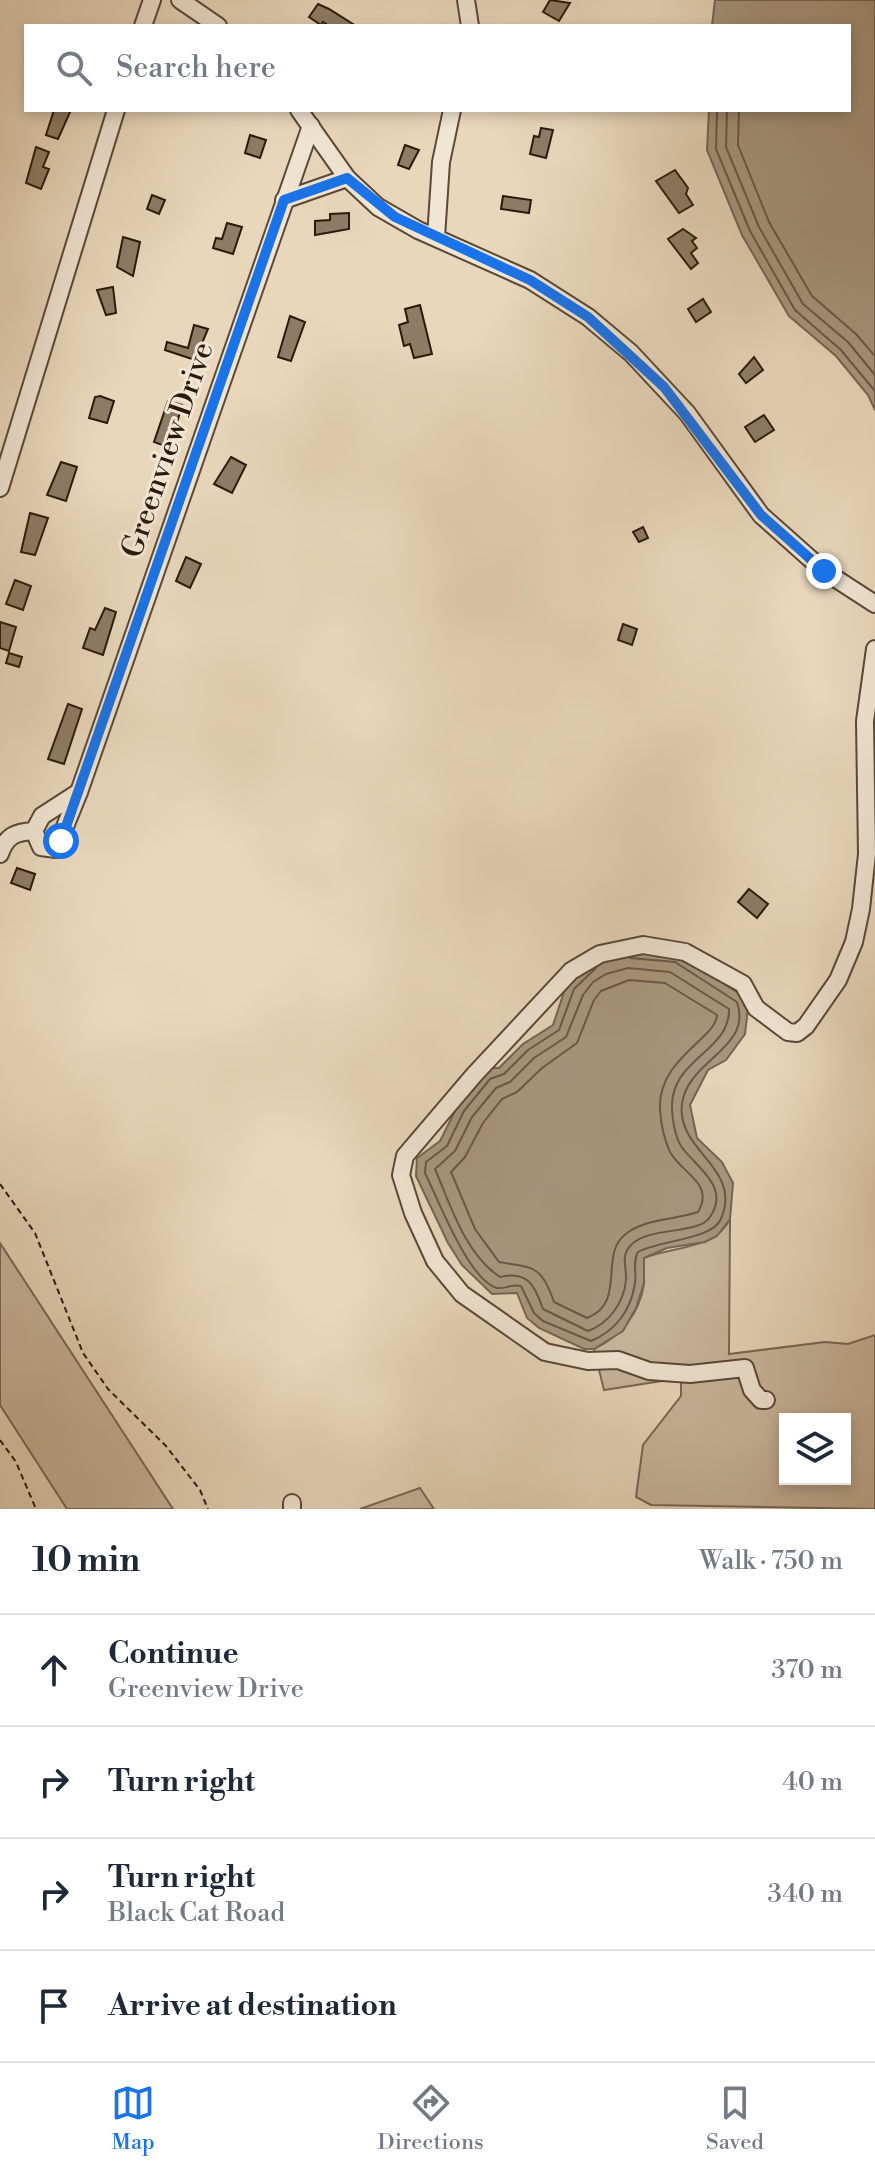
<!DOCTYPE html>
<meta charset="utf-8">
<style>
:root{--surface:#fff;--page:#f6f6f7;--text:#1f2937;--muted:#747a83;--line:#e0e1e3;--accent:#1a73e8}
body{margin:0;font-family:"Libre Bodoni",serif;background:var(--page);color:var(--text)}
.controls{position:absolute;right:24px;bottom:24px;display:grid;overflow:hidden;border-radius:0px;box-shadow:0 4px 12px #0003}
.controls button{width:72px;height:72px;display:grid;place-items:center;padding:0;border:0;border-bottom:2px solid var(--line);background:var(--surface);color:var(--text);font:40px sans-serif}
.stop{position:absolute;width:24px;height:24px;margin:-18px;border:6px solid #1a73e8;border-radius:50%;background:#fff}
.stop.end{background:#1a73e8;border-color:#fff;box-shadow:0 2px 8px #0008}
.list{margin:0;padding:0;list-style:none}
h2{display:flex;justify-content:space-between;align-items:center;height:104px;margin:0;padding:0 32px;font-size:34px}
h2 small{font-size:26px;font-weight:400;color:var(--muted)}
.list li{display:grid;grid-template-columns:52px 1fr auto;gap:24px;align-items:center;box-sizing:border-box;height:112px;padding:0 32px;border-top:2px solid var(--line)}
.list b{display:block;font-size:30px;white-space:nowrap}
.list p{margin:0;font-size:26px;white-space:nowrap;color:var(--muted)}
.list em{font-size:26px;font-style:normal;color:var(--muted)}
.icon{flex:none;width:44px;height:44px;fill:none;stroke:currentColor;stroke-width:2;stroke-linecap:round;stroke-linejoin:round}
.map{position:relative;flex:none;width:875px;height:1509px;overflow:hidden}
.search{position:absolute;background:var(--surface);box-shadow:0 4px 12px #0003;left:24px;right:24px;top:24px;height:88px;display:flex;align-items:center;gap:20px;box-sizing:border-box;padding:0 28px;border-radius:0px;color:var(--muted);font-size:30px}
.sheet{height:552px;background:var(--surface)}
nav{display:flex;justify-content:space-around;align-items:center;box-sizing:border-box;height:112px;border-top:2px solid var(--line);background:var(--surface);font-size:22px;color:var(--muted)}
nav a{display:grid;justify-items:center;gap:4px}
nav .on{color:var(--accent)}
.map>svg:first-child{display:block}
.green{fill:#c9b79e;stroke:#7a6854;stroke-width:2;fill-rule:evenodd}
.water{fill:#a89780;stroke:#766551;stroke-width:2}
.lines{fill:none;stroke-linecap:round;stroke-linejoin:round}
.shore{stroke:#6a5846;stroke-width:2}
.building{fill:#8e7c67;stroke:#2b1a0b;stroke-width:2}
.minor-casing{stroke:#5a4937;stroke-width:20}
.path{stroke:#2b1a0b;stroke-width:2;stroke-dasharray:6 4;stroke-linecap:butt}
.minor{stroke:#f1e5d3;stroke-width:16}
.route{stroke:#1a73e8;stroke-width:10}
.labels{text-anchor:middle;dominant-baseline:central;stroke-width:6;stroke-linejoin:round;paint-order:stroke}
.street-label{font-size:30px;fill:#2b1a0b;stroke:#f1e5d3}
</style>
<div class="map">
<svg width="875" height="1509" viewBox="0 0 875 1509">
<rect width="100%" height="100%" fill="#e9d7bc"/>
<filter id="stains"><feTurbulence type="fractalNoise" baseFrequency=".0025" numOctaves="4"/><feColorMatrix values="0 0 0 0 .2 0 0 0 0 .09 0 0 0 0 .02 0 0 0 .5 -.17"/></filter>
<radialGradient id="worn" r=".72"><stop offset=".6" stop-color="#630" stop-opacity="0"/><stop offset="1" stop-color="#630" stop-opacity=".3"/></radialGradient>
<g class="green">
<path d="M730,1219L729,1354L825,1342L848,1344L875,1335V1509L651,1505L636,1497L643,1445L681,1396V1378L604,1390L594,1349C620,1336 639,1315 644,1284C645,1275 641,1266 644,1258C671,1247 716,1249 730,1219ZM785,1419H845V1479H785Z"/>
<path d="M0,1243L173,1509H67L0,1405Z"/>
<path d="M420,1488L434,1509H360Z"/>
</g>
<g class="water">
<path d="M715,0H875V410L868,395L836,356L789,316L742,235L707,150L709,110H849V26H712Z"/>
<path d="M625,950L679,955L743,996L748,1008L745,1034L726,1060L708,1070L690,1105L697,1138L722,1162L733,1183L730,1219L717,1236L705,1242L667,1248L644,1258V1283L636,1308L623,1331L594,1349H584L539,1328L527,1318L517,1293L492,1294L462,1265L448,1243L416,1176L417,1158L440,1141L457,1107L490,1068H499L523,1044L553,1025L566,986L581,969Z"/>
</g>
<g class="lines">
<g class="shore">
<path d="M717,110L716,149L750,231L795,310L841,350L875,391"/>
<path d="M727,110L726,147L759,227L803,304L848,342L875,375"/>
<path d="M739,110L738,145L769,222L812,296L856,334L875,356"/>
<path d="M596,968L574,989L559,1030L528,1050L504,1074L490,1079L464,1111L447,1146L426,1162L425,1173C437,1197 469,1281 497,1288C505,1289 512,1284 521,1286L534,1313L543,1321L591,1341C615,1331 631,1311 635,1283C637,1272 632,1263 638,1252C659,1240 712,1240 721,1219C743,1167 676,1152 682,1104C687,1060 753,1049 737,1002L675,962L630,958"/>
<path d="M628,968L670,972L729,1009C730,1053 669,1058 672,1110C673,1123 675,1140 684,1150C699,1169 730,1188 710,1217C699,1235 649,1226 631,1245C620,1256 627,1267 626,1280C624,1303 608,1324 588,1331L543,1309C535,1286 528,1270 500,1277C465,1254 450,1204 435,1169L455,1151L472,1117L496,1088L510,1082L534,1058L566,1037L583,995L593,982L606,974Z"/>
<path d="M629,980L665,983L717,1015C716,1039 657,1059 660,1110C661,1125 664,1139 670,1152C682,1174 715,1183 698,1212C675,1220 648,1218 627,1233C597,1254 628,1302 587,1318L554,1302C541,1264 533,1268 499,1262L475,1229L451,1172L465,1157L483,1123L502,1099L517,1092L542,1068L577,1043L594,1000L601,991Z"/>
</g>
</g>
<g class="building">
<path d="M550,0L570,3L559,21L543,12Z"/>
<path d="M318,4L329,9L356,26H329L323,22L321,25L309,17Z"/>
<path d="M54,110H71L58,139L46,135Z"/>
<path d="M541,128L553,130L546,158L530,154L534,136L539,137Z"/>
<path d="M250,135L266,140L260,158L245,153Z"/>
<path d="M405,145L419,150L409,169L398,165Z"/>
<path d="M36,147L49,152L43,167L49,169L41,189L26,183Z"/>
<path d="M675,170L688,188L686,194L693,205L679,213L656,181Z"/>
<path d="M152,195L165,200L159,214L147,209Z"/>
<path d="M503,196L531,200L529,213L501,209Z"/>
<path d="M349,213V229L315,235V221L330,220V214Z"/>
<path d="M227,223L242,227L233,254L213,248L216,238L222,239Z"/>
<path d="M683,229L696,238L692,241L697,248L691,253L698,263L691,269L668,239Z"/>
<path d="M123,237L140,242L133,276L117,267Z"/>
<path d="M113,287L116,313L106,315L97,290Z"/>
<path d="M703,299L711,312L696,322L688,309Z"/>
<path d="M420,305L432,354L414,358L410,344L404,346L399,325L408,322L405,309Z"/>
<path d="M290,316L305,322L291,361L278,357Z"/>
<path d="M194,325L208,329L195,360L165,350L167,342L188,348Z"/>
<path d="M754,357L763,370L746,383L739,374Z"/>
<path d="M100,396L114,401L107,423L89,418L95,397Z"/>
<path d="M168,401L182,405L170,448L154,442Z"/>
<path d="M764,415L774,430L755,442L745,427Z"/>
<path d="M231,457L246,465L232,493L214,484Z"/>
<path d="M61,462L77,467L66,501L47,495Z"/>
<path d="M30,513L48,518L35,555L21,552Z"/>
<path d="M643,527L648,538L639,542L633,532Z"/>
<path d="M186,557L201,564L190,588L176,581Z"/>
<path d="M15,580L31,586L23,610L6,604Z"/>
<path d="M105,608L116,612L103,655L83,648L90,628L95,630Z"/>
<path d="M0,622L16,627L9,651L0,648Z"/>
<path d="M623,624L637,629L632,645L618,640Z"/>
<path d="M9,653L22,657L19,667L6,663Z"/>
<path d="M68,704L82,709L64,764L48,759Z"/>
<path d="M17,868L35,874L30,890L11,883Z"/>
<path d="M749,889L768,904L757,918L738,902Z"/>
</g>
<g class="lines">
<g class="minor-casing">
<g id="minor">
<path d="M180,0L218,26"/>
<path d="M466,0L470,26"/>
<path d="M143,26L152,0"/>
<path d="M299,110L347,178L378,207L418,230L530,280L588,317L631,353L687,413L761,515L824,571L875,604"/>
<path d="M284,200L347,178"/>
<path d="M436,237L441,162L452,110"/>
<path d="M0,488L116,110"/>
<path d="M34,831L41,847L56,849L79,792"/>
<path d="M0,854C6,836 15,832 34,831L42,816L79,792L311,126"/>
<path d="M766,1400H761L752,1390L745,1368L690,1374L649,1371L618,1360L588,1361L545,1352L462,1294L435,1261L413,1213L401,1175L405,1156L474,1075L571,971L600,954L643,945L685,952L743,984L756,1008L788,1032L797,1033L806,1026L838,980L854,942L861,909L867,854L865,721L875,649"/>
<path d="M292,1503V1509"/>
</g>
</g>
<g class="path">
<path d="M0,1184L35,1233L83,1353L108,1389L166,1446L200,1490L208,1509"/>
<path d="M0,1440L16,1462L36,1509"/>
</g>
<use href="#minor" class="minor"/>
</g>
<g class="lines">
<path class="route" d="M61,841L284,200L347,178L395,217L530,280L588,317L664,387L761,515L824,571"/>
</g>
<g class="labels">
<g class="street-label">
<text transform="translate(168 450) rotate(-71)">Greenview Drive</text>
</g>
</g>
<rect width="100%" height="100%" filter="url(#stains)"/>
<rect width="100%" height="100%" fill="url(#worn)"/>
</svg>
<div class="controls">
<button><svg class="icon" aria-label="layers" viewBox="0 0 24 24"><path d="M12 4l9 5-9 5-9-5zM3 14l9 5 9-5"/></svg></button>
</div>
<div class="stop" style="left:61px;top:841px"></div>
<div class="stop end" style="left:824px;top:571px"></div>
<div class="search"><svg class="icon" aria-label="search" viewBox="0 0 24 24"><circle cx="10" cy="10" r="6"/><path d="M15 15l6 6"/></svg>Search here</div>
</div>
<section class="sheet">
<h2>10 min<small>Walk · 750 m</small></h2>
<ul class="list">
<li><svg class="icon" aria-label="ahead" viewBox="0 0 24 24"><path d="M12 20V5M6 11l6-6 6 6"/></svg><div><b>Continue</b><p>Greenview Drive</p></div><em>370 m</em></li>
<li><svg class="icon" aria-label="right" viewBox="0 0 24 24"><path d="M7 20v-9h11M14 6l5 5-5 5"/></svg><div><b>Turn right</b></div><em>40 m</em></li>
<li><svg class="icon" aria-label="right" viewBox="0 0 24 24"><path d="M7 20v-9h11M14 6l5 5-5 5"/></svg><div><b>Turn right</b><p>Black Cat Road</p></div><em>340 m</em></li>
<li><svg class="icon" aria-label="arrive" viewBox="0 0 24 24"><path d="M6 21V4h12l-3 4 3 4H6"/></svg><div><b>Arrive at destination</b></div></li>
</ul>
</section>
<nav>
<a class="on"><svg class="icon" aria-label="map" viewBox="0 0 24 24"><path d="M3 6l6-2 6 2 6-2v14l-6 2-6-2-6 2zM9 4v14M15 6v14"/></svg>Map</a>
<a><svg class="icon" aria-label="directions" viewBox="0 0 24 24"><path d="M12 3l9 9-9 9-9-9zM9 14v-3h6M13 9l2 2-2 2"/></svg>Directions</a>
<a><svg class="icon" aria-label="saved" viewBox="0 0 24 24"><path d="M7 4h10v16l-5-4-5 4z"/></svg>Saved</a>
</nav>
